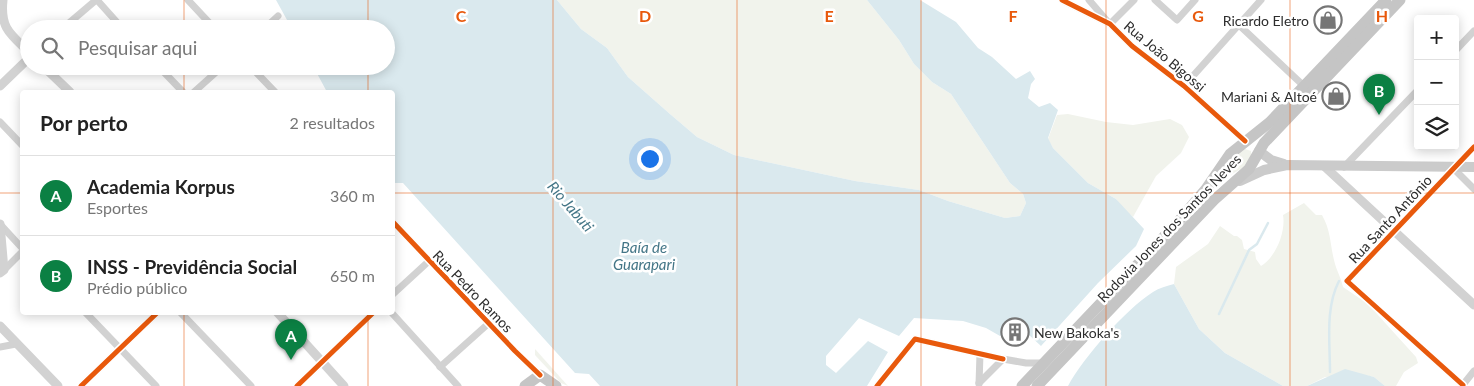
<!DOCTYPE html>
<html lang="pt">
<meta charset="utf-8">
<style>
:root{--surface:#fff;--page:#f2f2f2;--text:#222;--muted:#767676;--line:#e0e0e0;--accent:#0b8043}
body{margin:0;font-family:Lato,sans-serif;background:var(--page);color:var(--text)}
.controls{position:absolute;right:15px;top:15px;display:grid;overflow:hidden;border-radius:5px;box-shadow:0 2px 12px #0003}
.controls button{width:45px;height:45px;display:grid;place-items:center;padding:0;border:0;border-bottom:1px solid var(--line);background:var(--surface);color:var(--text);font:25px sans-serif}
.you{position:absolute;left:649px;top:158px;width:18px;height:18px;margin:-12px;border:4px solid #fff;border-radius:50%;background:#1a73e8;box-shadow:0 0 0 8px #1a73e833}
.badge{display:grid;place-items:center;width:32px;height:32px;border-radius:50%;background:var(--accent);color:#fff;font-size:16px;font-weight:700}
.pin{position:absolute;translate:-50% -41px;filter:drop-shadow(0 1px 2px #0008)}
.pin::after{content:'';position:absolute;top:26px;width:18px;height:15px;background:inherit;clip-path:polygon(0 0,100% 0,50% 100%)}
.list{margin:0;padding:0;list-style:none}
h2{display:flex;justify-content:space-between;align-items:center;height:65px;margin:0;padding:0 20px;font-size:21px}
h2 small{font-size:16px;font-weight:400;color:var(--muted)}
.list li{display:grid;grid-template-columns:32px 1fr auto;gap:15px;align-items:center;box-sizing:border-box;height:80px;padding:0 20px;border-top:1px solid var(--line)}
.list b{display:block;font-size:19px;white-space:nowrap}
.list p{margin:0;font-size:16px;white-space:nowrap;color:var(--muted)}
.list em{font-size:16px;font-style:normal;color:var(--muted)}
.icon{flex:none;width:28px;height:28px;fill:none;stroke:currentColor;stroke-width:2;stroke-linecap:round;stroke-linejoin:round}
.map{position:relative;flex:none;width:1474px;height:386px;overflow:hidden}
.search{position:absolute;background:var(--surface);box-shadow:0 2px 12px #0003;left:20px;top:20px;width:375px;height:55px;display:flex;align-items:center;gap:12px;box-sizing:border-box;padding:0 18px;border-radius:28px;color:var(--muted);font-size:19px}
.panel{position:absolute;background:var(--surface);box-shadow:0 2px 12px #0003;left:20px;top:90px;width:375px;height:225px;border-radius:5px}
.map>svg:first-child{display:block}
.green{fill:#f1f3ec}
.water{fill:#dae9ee}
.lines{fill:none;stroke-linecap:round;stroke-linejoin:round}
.stream{stroke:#dae9ee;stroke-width:2.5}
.minor{stroke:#d2d2d2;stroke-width:7}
.tertiary{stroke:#d2d2d2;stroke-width:9}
.secondary{stroke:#cbcbcb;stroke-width:10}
.primary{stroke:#c5c5c5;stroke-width:11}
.cycleway-casing{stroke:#fff;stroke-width:8}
.cycleway{stroke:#e8590c;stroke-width:5}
.grid{fill:none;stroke:#e8590c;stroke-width:1;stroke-opacity:0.55}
.labels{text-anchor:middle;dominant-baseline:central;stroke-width:5;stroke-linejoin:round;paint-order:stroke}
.poi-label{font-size:14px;fill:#2d2d2d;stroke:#fff;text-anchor:end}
.street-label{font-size:14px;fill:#2d2d2d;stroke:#fff}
.water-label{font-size:15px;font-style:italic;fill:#447687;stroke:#fff}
.grid-label{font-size:16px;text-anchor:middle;font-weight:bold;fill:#e8590c;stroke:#fff;stroke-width:5;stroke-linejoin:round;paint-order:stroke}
</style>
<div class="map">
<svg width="1474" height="386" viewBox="0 0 1474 386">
<rect width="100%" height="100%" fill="#fff"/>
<g class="green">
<path d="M557,0H867L899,40L914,64L932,82L951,94L1010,183L1023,194L1026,203L1020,216L1005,218L948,201L919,190L855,181L734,155L697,137L670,114L628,77L607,48L581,29Z"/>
<path d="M1068,114L1106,122L1133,125L1170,119L1182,125L1189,137L1181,153L1156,176L1133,217L1123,209L1116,199L1088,183L1053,148L1048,139L1057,115Z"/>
<path d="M1245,149L1251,151C1253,165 1241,168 1231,175L1225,171L1238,153Z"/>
<path d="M1304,203L1316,215H1322C1331,231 1330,244 1334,260C1336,270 1341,277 1343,287L1368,304L1416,357L1418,363L1404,372L1396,386H1385L1374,377L1365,375L1325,377L1307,386H1283L1225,353L1199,329L1174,284L1176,267L1208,244L1220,226L1234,236H1237L1242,240L1244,249L1255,252L1256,259L1261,266C1276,257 1286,231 1283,215Z"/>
<path d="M535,349L568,386L561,383L535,355Z"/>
</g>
<g class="water">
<path d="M276,0H557L581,29L607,48L628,77L670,114L697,137L734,155L855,181L919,190L948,201L1005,218L1020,216L1026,203L1023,194L1010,183L951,94L932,82L914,64L899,40L867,0H920L956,22L978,48L992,57L1016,79L1030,71L1035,79L1031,84L1028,98L1039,107L1050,103L1058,110L1048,138L1053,148L1088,183L1116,199L1144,229L1136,246L1098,283L1041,346L1015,322L1000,336L986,328L963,321L914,318L899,336L859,318L826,356V365L836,373L868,341L888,352L867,386H600L589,374L575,373L403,183H393L392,92H327L313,66H386V29H292Z"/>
<path d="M1174,284L1199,329L1225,353L1283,386H1068C1084,357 1125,310 1153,292C1159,288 1167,286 1174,284Z"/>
<path d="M1345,369L1374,377L1385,386H1307Z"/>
</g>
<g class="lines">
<g class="stream">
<path d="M1219,314L1249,250L1257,244L1268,223"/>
<path d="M1330,372C1330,343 1325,308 1339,281"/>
</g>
<g class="minor">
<path d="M97,0L123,29"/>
<path d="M188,0L215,29"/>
<path d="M1062,0L1110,24L1132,46L1184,86L1245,141"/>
<path d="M1089,0L1108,22"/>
<path d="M1155,0L1177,20L1195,0"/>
<path d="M1110,24L1134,0"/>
<path d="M1239,25L1306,88"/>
<path d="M62,29L96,0"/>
<path d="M264,29L278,16"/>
<path d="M1455,51L1474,31"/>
<path d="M158,66L183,92"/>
<path d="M250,66L275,92"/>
<path d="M1184,86L1261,0"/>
<path d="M194,92L223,66"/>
<path d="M0,122L22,145"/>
<path d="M1344,167L1418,90"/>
<path d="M1453,168L1474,189"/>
<path d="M392,221L515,351L540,375"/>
<path d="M0,224L22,248"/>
<path d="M4,270L22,252"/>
<path d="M392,295L429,261"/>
<path d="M85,312L156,386"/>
<path d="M180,312L251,386"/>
<path d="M391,312L458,386"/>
<path d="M0,347L16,344"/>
<path d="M440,367L489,323"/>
<path d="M979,383L1003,359L1026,363H1044"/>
<path d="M979,384L980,354"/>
<path d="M1463,385L1347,281L1474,147"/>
<path d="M81,386L158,312"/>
<path d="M297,386L374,312"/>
<path d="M877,386L915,339L1003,359"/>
<path d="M1462,386L1474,371"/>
</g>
<g class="tertiary">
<path d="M3,0C0,28 10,34 29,52"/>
<path d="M43,66L70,92"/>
<path d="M0,86L29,58"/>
<path d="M1324,166L1474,305"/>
<path d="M0,224L4,270L0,273"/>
<path d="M277,312L344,386"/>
<path d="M0,326L58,386"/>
</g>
<g class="secondary">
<path d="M1259,151L1271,160L1284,164"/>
<path d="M1240,181L1264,170L1287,165L1474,167"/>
</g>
<g class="primary">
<path d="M525,386L540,375L556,386"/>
<path d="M1022,386L1178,222L1206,189L1230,154L1270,122L1386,0"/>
<path d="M1037,386L1214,200L1249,169L1264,143L1400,0"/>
</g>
<g class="cycleway-casing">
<g id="cycleway">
<path d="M1062,0L1110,24L1132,46L1184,86L1245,141"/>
<path d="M392,221L515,351L540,375"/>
<path d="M1463,385L1347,281L1474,147"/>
<path d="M81,386L158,312"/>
<path d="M297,386L374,312"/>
<path d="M877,386L915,339L1003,359"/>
</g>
</g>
<use href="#cycleway" class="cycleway"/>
</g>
<path class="grid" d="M184,0V29M368,0V29M553,0V386M737,0V386M921,0V386M1106,0V386M1290,0V386M184,66V92M368,66V92M0,193H22M392,193H1474M184,312V386M368,312V386"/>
<defs>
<g id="shop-ring" transform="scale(1.4375)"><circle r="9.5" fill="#fff" stroke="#767676" stroke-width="1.5"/><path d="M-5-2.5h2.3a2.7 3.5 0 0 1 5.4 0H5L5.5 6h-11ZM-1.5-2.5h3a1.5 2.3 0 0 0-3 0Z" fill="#767676"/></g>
<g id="building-ring" transform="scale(1.4375)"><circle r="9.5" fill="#fff" stroke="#767676" stroke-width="1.5"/><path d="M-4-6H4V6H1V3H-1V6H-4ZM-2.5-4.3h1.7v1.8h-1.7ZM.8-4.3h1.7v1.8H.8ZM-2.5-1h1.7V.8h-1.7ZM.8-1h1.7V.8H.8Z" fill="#767676"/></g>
</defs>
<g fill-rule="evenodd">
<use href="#shop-ring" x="1328" y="20"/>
<use href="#shop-ring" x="1336" y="96"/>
<use href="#building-ring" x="1015" y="332"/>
</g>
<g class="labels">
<g class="poi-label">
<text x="1309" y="20">Ricardo Eletro</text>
<text x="1317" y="96">Mariani &amp; Altoé</text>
<text x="1034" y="332" text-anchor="start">New Bakoka's</text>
</g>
<g class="street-label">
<text transform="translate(1165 56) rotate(40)">Rua João Bigossi</text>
<text transform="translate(1390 219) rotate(-47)">Rua Santo Antônio</text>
<text transform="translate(1169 228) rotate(-46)">Rodovia Jones dos Santos Neves</text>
<text transform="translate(473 291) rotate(46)">Rua Pedro Ramos</text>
</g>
<g class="water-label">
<text transform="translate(571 206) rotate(49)">Rio Jabuti</text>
<text x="644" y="247">Baía de<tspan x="644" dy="17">Guarapari</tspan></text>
</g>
</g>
<g class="grid-label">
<text x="461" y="22">C</text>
<text x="645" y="22">D</text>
<text x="829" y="22">E</text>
<text x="1013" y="22">F</text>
<text x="1198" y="22">G</text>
<text x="1382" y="22">H</text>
</g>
</svg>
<div class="controls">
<button>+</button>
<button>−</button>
<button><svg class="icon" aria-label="layers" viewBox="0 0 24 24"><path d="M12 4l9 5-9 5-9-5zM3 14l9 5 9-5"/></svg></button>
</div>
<div class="you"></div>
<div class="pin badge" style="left:291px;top:360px">A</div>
<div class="pin badge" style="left:1379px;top:115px">B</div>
<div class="search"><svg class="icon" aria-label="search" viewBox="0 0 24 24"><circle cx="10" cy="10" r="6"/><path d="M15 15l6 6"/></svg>Pesquisar aqui</div>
<section class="panel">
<h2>Por perto<small>2 resultados</small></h2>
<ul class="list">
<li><span class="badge">A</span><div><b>Academia Korpus</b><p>Esportes</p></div><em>360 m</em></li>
<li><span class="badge">B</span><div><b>INSS - Previdência Social</b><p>Prédio público</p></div><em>650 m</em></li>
</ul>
</section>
</div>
